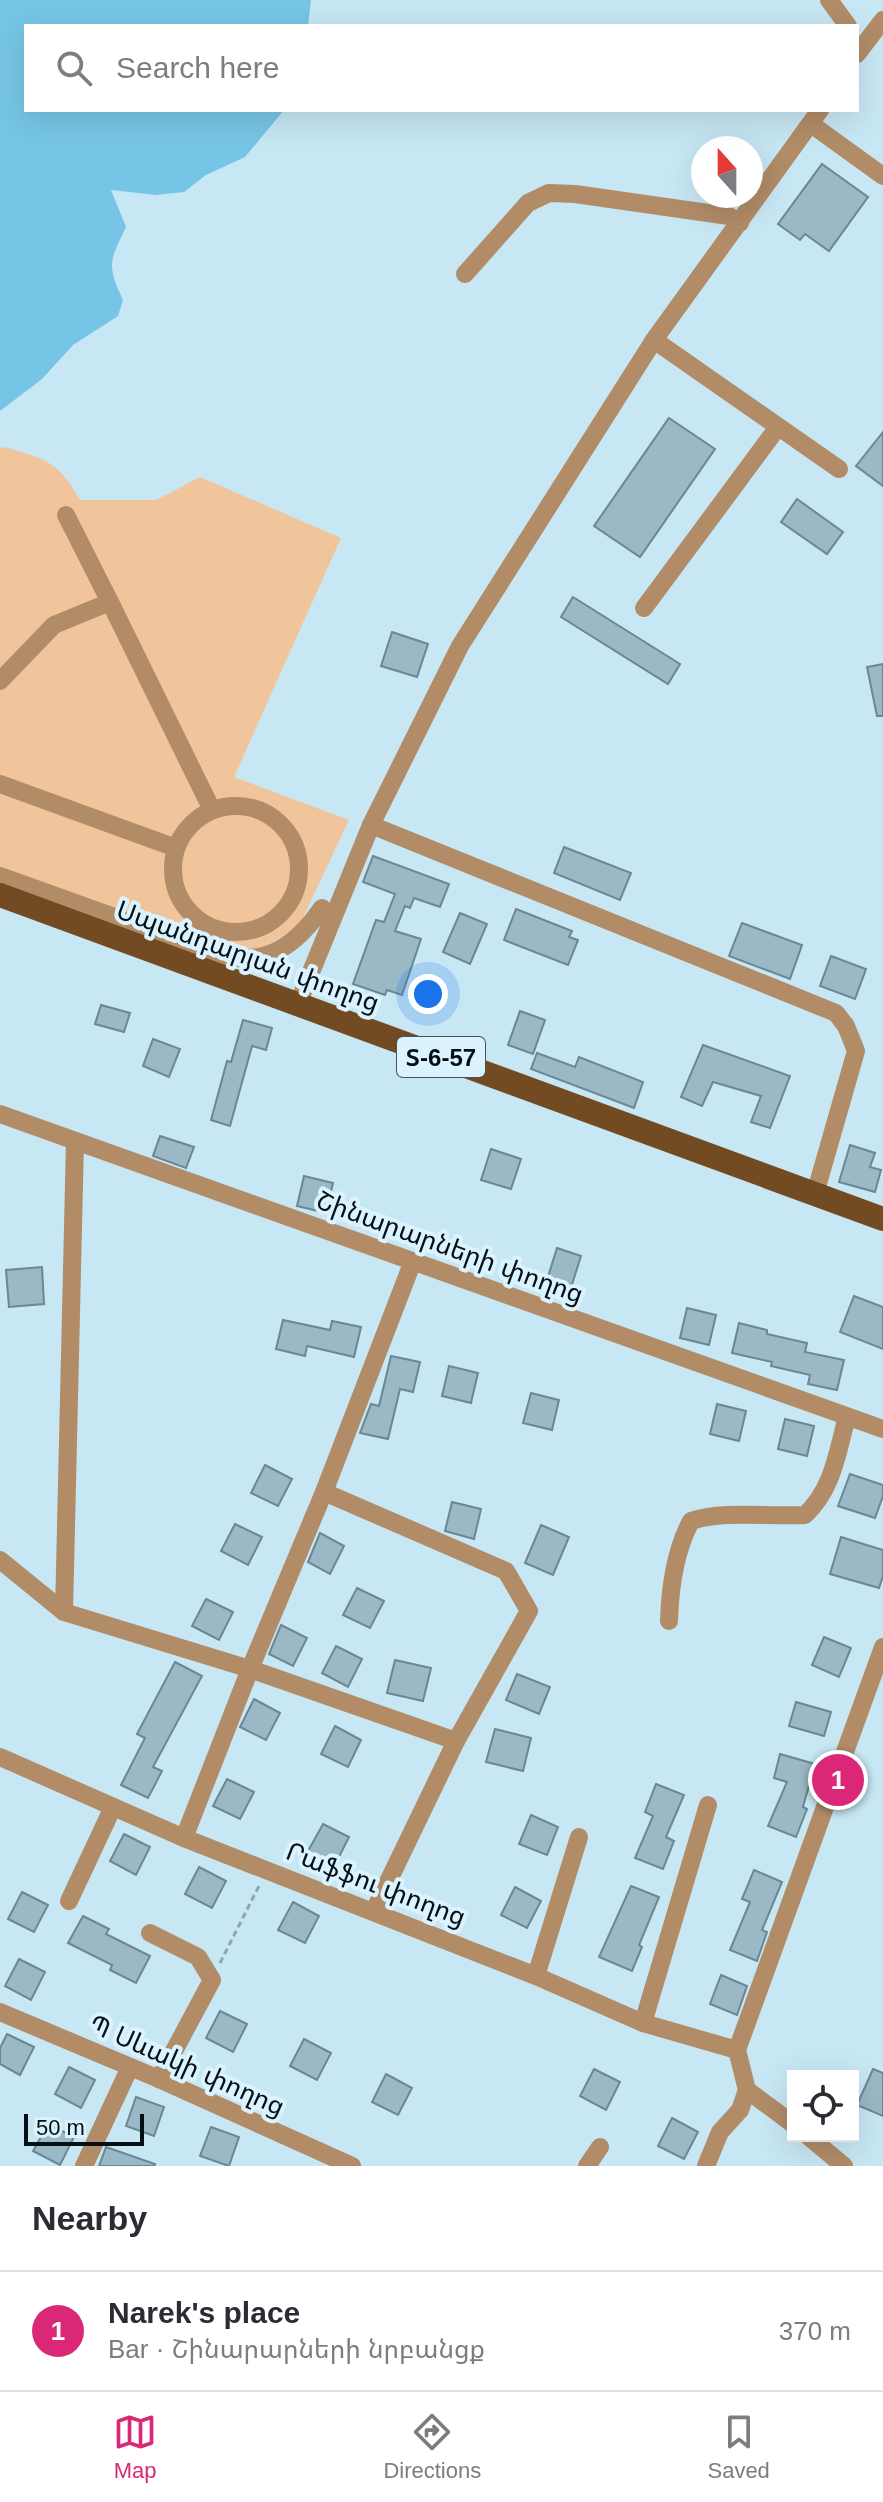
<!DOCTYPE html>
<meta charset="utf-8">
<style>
:root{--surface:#fff;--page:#f7f7f7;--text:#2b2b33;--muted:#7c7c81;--line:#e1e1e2;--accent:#db2777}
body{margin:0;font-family:Helvetica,"Noto Sans Armenian",sans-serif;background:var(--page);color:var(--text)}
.controls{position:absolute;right:24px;bottom:24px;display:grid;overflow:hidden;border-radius:0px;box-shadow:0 8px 32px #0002}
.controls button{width:72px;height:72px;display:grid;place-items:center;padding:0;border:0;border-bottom:2px solid var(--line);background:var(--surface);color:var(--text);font:40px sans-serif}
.compass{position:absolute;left:691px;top:136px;width:72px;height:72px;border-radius:50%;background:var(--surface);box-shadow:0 8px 32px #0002;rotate:339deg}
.scale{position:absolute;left:24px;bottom:20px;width:120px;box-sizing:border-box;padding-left:8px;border:4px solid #051014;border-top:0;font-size:22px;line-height:28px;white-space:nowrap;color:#051014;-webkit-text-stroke:6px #daf3fe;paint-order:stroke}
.you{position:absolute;left:428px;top:994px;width:28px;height:28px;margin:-20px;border:6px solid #fff;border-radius:50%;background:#1a73e8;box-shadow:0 0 0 12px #1a73e833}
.badge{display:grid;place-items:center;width:52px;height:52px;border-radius:50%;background:var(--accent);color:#fff;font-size:26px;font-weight:700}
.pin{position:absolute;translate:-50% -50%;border:4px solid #fff;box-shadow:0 2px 8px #0006}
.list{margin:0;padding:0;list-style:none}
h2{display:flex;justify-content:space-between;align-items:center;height:104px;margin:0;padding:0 32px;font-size:34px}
h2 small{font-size:26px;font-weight:400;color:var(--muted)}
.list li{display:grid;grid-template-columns:52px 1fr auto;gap:24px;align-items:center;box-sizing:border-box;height:120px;padding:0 32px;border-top:2px solid var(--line)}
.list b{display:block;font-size:30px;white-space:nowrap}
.list p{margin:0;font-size:26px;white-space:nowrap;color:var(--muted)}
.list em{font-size:26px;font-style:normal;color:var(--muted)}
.icon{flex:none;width:44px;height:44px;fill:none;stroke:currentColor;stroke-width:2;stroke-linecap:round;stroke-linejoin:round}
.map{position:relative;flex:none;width:883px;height:2166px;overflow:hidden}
.search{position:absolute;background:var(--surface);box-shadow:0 8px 32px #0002;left:24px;right:24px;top:24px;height:88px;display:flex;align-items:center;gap:20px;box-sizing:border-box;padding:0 28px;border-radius:0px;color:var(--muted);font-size:30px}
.sheet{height:224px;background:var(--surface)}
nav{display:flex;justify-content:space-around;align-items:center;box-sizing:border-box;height:112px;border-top:2px solid var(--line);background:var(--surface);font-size:22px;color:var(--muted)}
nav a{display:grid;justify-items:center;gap:4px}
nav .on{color:var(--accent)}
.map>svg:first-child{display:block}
.green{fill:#f0c59b}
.water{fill:#76c5e6}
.building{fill:#9ab8c5;stroke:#6a8793;stroke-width:2}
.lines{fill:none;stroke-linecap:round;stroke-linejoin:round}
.path{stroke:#8ca5b0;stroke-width:3;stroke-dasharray:6 4;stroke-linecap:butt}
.minor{stroke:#b18c67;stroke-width:18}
.major{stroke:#724b22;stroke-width:24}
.labels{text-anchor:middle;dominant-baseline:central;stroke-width:8;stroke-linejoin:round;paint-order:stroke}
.shield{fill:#daf3fe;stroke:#45545a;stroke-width:2}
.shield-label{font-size:24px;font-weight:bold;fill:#051014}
.street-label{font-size:26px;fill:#051014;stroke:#daf3fe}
</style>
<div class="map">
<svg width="883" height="2166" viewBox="0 0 883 2166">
<rect width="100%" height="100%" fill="#c7e7f4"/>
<path class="green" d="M5,447C46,459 59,462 80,500H156L200,477L341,538L234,777L349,820L298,928L244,958L0,870V448Z"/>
<path class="water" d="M0,0H311L308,26H26V110H284L245,157L206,175L184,192L156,195L111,190L126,227C109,262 107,265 123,300L118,316L73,345L42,379L0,411Z"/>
<g class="building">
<path d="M822,164L868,197L829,251L805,234L800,240L778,224Z"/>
<path d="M669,418L715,449L640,557L594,526Z"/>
<path d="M883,432V486L856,466Z"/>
<path d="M797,499L843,532L827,554L781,522Z"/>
<path d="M573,597L680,664L668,684L561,617Z"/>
<path d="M392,632L428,644L417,677L381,666Z"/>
<path d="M883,664V716H877L867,667Z"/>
<path d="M564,847L631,873L620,900L554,873Z"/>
<path d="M373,856L449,884L440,907L414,898L410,908L405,906L395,931L421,939L402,995L387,990L385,995L353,984L376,920L384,922L395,894L363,882Z"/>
<path d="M516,909L572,931L569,937L578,940L568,965L504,940Z"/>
<path d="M460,913L487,924L470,964L443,952Z"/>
<path d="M742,923L802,945L790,979L729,956Z"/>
<path d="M831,956L866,969L855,999L820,986Z"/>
<path d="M101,1005L130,1013L124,1032L95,1024Z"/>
<path d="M520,1011L545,1020L533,1054L508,1045Z"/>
<path d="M243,1020L272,1028L266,1050L252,1046L230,1126L211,1120L227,1061L231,1062Z"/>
<path d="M153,1039L180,1049L169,1077L143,1066Z"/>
<path d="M703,1045L790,1076L770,1128L751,1122L761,1096L713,1082L702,1106L681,1097Z"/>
<path d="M537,1053L575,1067L579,1057L643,1082L634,1108L531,1069Z"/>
<path d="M160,1136L194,1147L186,1168L153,1156Z"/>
<path d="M850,1145L875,1153L870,1167L881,1170L875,1192L839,1182Z"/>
<path d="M491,1149L521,1159L511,1189L481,1180Z"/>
<path d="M304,1176L333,1183L326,1213L297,1206Z"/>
<path d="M557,1248L581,1256L569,1294L545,1286Z"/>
<path d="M42,1267L44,1304L9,1307L6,1270Z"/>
<path d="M854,1296L883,1307V1349L840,1332Z"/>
<path d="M687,1308L716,1315L709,1345L680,1338Z"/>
<path d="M283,1320L330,1330L332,1321L361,1327L354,1357L307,1346L305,1356L276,1349Z"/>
<path d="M739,1323L767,1330V1334L807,1343L805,1352L844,1360L837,1390L808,1384L810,1375L771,1366L772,1362L732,1353Z"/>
<path d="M391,1356L420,1362L413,1392L400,1389L388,1439L360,1433L371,1404L379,1406Z"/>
<path d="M449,1366L478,1373L471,1403L442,1396Z"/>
<path d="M531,1393L559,1400L552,1430L523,1423Z"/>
<path d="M717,1404L746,1411L739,1441L710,1434Z"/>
<path d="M785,1419L814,1426L807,1456L778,1449Z"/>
<path d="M265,1465L292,1479L278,1506L251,1493Z"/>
<path d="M850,1474L883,1485V1496L875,1518L838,1506Z"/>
<path d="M452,1502L481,1509L474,1539L445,1531Z"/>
<path d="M235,1524L262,1537L248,1565L221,1551Z"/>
<path d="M541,1525L569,1537L553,1575L525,1563Z"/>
<path d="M320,1533L344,1546L330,1574L308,1562Z"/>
<path d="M841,1537L883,1550V1576L879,1588L830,1574Z"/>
<path d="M357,1588L384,1601L370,1628L343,1615Z"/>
<path d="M206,1599L233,1612L219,1640L192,1626Z"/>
<path d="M281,1625L307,1638L293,1666L269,1654Z"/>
<path d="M824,1637L851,1648L839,1677L812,1665Z"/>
<path d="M336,1646L362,1659L348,1687L322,1673Z"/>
<path d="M395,1660L431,1668L423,1701L387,1693Z"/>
<path d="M175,1662L202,1676L153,1767L162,1771L148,1798L121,1785L145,1738L137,1734Z"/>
<path d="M517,1674L550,1687L539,1714L506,1700Z"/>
<path d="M254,1699L280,1713L266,1740L240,1727Z"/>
<path d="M796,1702L831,1712L824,1736L789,1726Z"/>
<path d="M335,1726L361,1740L348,1767L321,1754Z"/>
<path d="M495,1729L531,1738L523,1771L486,1762Z"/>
<path d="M780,1754L815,1764L803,1807L807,1809L796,1837L768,1826L787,1782L774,1778Z"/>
<path d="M227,1779L254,1792L240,1819L213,1806Z"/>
<path d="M656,1784L684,1795L666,1837L674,1841L663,1869L635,1858L653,1816L645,1812Z"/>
<path d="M531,1815L558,1827L547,1855L519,1844Z"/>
<path d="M323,1824L349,1837L335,1865L308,1851Z"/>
<path d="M124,1834L150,1847L136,1875L110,1861Z"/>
<path d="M199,1867L226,1881L212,1908L185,1894Z"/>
<path d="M754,1870L782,1882L762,1930L767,1932L757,1961L730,1950L750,1902L742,1899Z"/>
<path d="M631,1886L659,1897L639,1945L642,1947L632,1971L599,1957Z"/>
<path d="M515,1887L541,1901L527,1928L501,1915Z"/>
<path d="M22,1892L48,1905L34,1932L8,1919Z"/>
<path d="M293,1902L319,1916L305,1943L278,1930Z"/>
<path d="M83,1916L109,1929L106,1934L150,1956L136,1983L110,1970L112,1965L68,1943Z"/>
<path d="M19,1959L45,1972L31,2000L5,1986Z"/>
<path d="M721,1975L747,1986L737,2015L710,2004Z"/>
<path d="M220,2011L247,2024L233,2052L206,2038Z"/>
<path d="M7,2034L34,2047L20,2075L0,2064V2048Z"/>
<path d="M304,2039L331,2053L317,2080L290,2066Z"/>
<path d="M69,2067L95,2080L81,2108L55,2094Z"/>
<path d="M594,2069L620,2082L606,2110L580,2096Z"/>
<path d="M873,2069L883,2073V2116L857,2105Z"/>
<path d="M386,2074L412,2088L398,2115L372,2102Z"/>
<path d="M136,2097L164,2107L154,2136L126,2126Z"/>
<path d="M672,2118L698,2132L684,2159L658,2146Z"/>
<path d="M48,2124L74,2137L60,2165L33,2151Z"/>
<path d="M211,2127L239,2137L229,2166L200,2156Z"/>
<path d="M106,2147L155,2164L154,2166H99Z"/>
</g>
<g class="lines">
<path class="path" d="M220,1963L260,1884"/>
<g class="minor">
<path d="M829,0L848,26"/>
<path d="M857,54L883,20"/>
<path d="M811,124L883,176"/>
<path d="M465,274L528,203L549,193L575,194L729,216L740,223"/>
<path d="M654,340L839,469"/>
<path d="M66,515L110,602"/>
<path d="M644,608L778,427"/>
<path d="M0,681L54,625L110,602L212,810"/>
<path d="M0,784L176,848"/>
<circle cx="236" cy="869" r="63"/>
<path d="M371,825L836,1013L846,1026L856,1051L815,1194"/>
<path d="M0,876L223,956C268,966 297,944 322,908"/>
<path d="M298,1004L371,825L460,646L654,340L820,110"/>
<path d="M0,1114L883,1429"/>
<path d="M0,1560L64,1612L250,1669L456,1741"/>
<path d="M64,1612L75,1141"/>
<path d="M669,1621C670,1587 675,1551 691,1521C723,1510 770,1517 805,1515C833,1489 837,1453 847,1417"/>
<path d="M0,1757L184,1838L536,1976L643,2023L737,2050"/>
<path d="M184,1838L250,1669L324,1492"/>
<path d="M69,1901L113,1807"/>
<path d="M374,1911L456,1741L529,1611L506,1571L324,1492L413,1261"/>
<path d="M150,1933L198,1957L212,1980L159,2079"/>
<path d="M536,1976L579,1837"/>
<path d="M0,2012L159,2079L352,2166"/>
<path d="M643,2023L708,1805"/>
<path d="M737,2050L883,1647"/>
<path d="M747,2090L793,2124"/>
<path d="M808,2136L844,2166"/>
<path d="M84,2166L130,2067"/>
<path d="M587,2166L600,2147"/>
<path d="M706,2166L720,2132L740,2110L747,2090L737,2050"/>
</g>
<path class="major" d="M0,895L883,1219"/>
</g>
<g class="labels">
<rect class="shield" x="397" y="1037" width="88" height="40" rx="6"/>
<g class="shield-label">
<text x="441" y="1057">Տ-6-57</text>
</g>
<g class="street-label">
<text transform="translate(248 956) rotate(20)">Սպանդարյան փողոց</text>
<text transform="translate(450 1247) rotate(20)">Շինարարների փողոց</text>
<text transform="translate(376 1884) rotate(21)">Րաֆֆու փողոց</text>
<text transform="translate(187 2065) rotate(24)">Պ Սևակի փողոց</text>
</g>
</g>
</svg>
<div class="controls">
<button><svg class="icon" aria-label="locate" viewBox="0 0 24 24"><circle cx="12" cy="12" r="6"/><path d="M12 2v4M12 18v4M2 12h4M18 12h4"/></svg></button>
</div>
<svg class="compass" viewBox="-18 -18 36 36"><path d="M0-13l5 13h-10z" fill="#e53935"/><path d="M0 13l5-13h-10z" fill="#7c7c81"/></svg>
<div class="scale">50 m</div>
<div class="you"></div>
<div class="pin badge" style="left:838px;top:1780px">1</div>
<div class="search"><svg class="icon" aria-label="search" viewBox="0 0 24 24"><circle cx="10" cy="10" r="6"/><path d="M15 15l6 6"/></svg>Search here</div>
</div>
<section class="sheet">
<h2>Nearby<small></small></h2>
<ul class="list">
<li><span class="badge">1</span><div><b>Narek's place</b><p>Bar · Շինարարների նրբանցք</p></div><em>370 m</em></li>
</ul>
</section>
<nav>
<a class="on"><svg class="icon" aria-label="map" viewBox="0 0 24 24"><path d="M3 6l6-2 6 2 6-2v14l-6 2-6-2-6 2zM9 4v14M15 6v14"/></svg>Map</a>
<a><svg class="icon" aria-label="directions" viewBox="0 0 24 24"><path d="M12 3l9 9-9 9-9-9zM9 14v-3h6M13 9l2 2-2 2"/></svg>Directions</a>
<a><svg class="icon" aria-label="saved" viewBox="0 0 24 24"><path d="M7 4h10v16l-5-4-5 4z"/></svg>Saved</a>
</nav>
